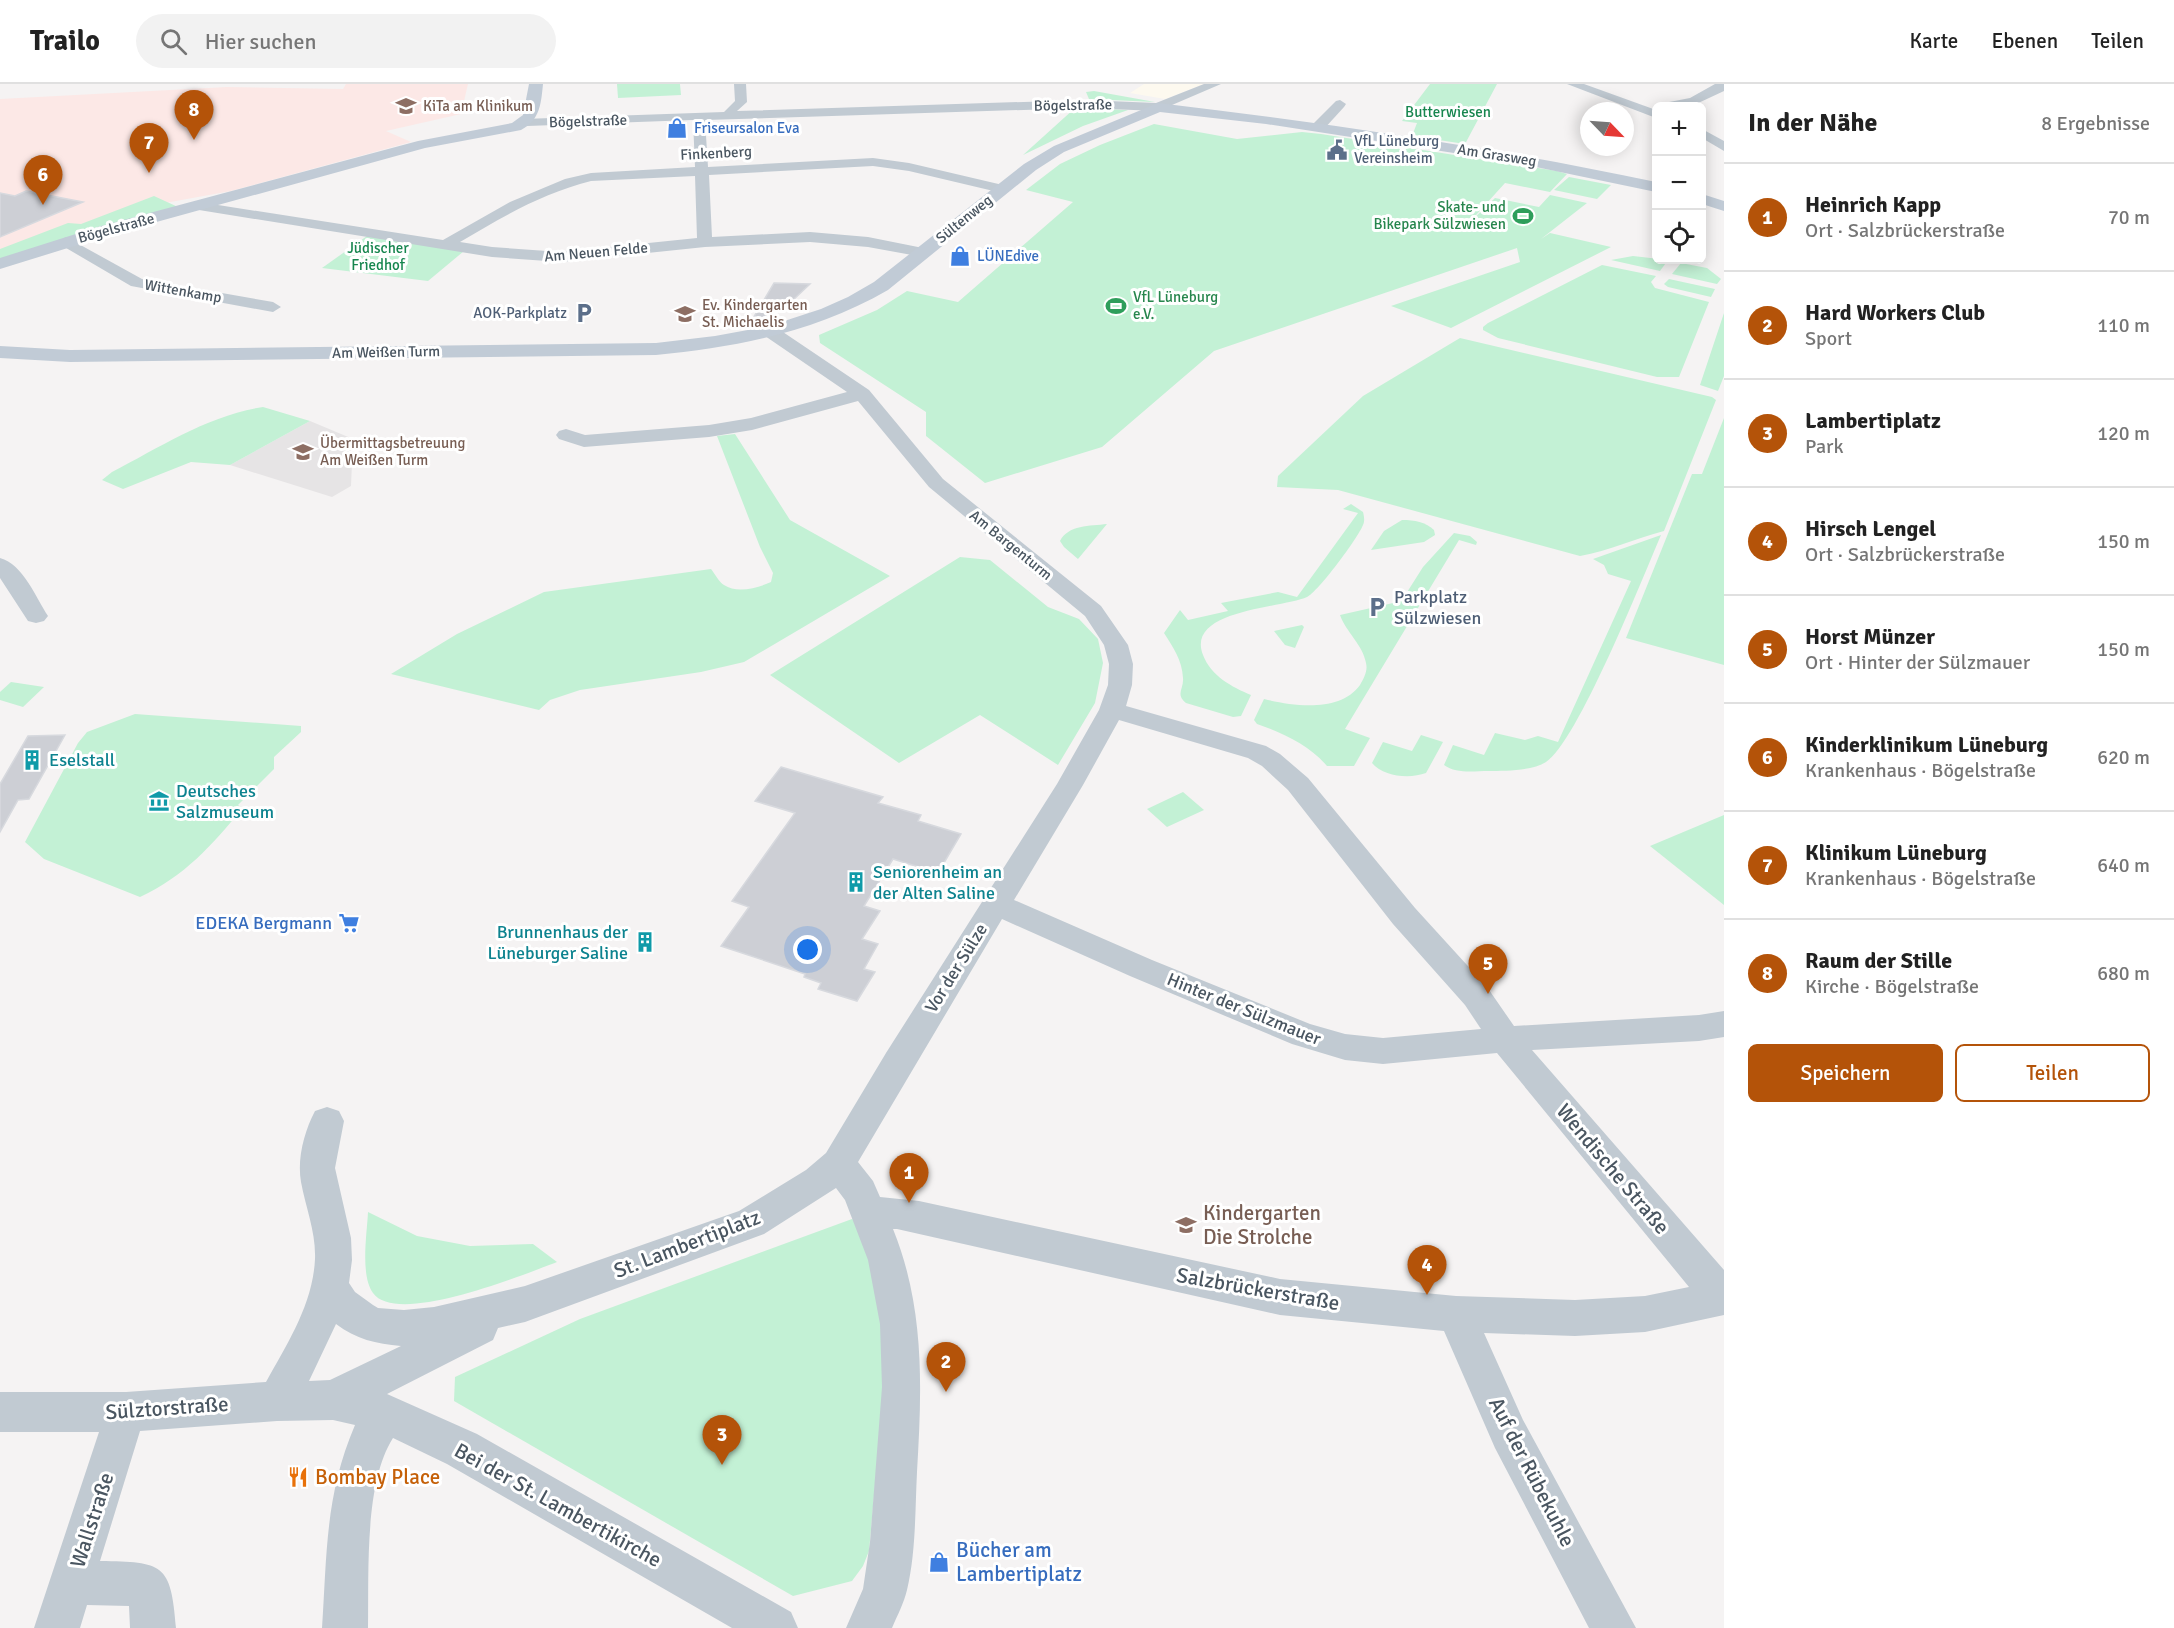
<!DOCTYPE html>
<html lang="de">
<meta charset="utf-8">
<style>
:root{--surface:#fff;--page:#f2f2f2;--text:#222;--muted:#767676;--line:#e0e0e0;--accent:#b45309}
body{margin:0;font-family:Signika,sans-serif;background:var(--page);color:var(--text)}
.controls{position:absolute;right:18px;top:18px;display:grid;overflow:hidden;border-radius:9px;box-shadow:0 3px 15px #0003}
.controls button{width:54px;height:54px;display:grid;place-items:center;padding:0;border:0;border-bottom:2px solid var(--line);background:var(--surface);color:var(--text);font:30px sans-serif}
.compass{position:absolute;left:1580px;top:18px;width:54px;height:54px;border-radius:50%;background:var(--surface);box-shadow:0 3px 15px #0003;rotate:115deg}
.you{position:absolute;left:808px;top:866px;width:21px;height:21px;margin:-15px;border:4px solid #fff;border-radius:50%;background:#1a73e8;box-shadow:0 0 0 9px #1a73e833}
.badge{display:grid;place-items:center;width:39px;height:39px;border-radius:50%;background:var(--accent);color:#fff;font-size:20px;font-weight:700}
.pin{position:absolute;translate:-50% -50px;filter:drop-shadow(0 2px 3px #0008)}
.pin::after{content:'';position:absolute;top:32px;width:21px;height:18px;background:inherit;clip-path:polygon(0 0,100% 0,50% 100%)}
.list{margin:0;padding:0;list-style:none}
h2{display:flex;justify-content:space-between;align-items:center;height:78px;margin:0;padding:0 24px;font-size:26px}
h2 small{font-size:20px;font-weight:400;color:var(--muted)}
.list li{display:grid;grid-template-columns:39px 1fr auto;gap:18px;align-items:center;box-sizing:border-box;height:108px;padding:0 24px;border-top:2px solid var(--line)}
.list b{display:block;font-size:22px;white-space:nowrap}
.list p{margin:0;font-size:20px;white-space:nowrap;color:var(--muted)}
.list em{font-size:20px;font-style:normal;color:var(--muted)}
.actions{display:flex;gap:12px;padding:18px 24px}
.actions a{flex:1;padding:14px 0;border:2px solid var(--accent);border-radius:9px;text-align:center;font-size:21px;color:var(--accent)}
.actions .main{background:var(--accent);color:#fff}
.icon{flex:none;width:33px;height:33px;fill:none;stroke:currentColor;stroke-width:2;stroke-linecap:round;stroke-linejoin:round}
.map{position:relative;flex:none;width:1724px;height:1544px;overflow:hidden}
header{display:flex;align-items:center;gap:36px;box-sizing:border-box;height:84px;padding:0 30px;background:var(--surface);border-bottom:2px solid var(--line)}
header strong{font-size:28px}
nav{display:flex;gap:33px;margin-inline-start:auto;font-size:21px}
.search{width:420px;height:54px;background:var(--page);display:flex;align-items:center;gap:15px;box-sizing:border-box;padding:0 21px;border-radius:33px;color:var(--muted);font-size:22px}
main{display:flex}
aside{flex:1;background:var(--surface)}
.map>svg:first-child{display:block}
.commercial{fill:#fdf9ef}
.education{fill:#e6e4e5}
.medical{fill:#fce8e6}
.green{fill:#c3f1d5}
.building{fill:#cdcfd5;stroke:#d7d9de;stroke-width:1.5}
.lines{fill:none;stroke-linecap:round;stroke-linejoin:round}
.street{fill:#c1cad2;fill-rule:evenodd}
.secondary{fill:#c1cbd6;fill-rule:evenodd}
.labels{text-anchor:middle;dominant-baseline:central;stroke-width:6;stroke-linejoin:round;paint-order:stroke}
.far-street-label{font-size:15px;fill:#4a5661;stroke:#fff}
.far-education-label{font-size:15px;fill:#785e54;stroke:#fff;text-anchor:start}
.far-park-label{font-size:15px;fill:#17864f;stroke:#fff}
.far-shop-label{font-size:15px;fill:#366cbe;stroke:#fff;text-anchor:start}
.far-service-label{font-size:15px;fill:#4e5e75;stroke:#fff;text-anchor:start}
.far-leisure-label{font-size:15px;fill:#27864d;stroke:#fff;text-anchor:end}
.service-label{font-size:18px;fill:#4e5e75;stroke:#fff;text-anchor:start}
.culture-label{font-size:18px;fill:#0d838f;stroke:#fff;text-anchor:start}
.shop-label{font-size:18px;fill:#366cbe;stroke:#fff;text-anchor:end}
.street-label{font-size:18px;fill:#4a5661;stroke:#fff}
.near-street-label{font-size:21px;fill:#4a5661;stroke:#fff}
.near-education-label{font-size:21px;fill:#785e54;stroke:#fff;text-anchor:start}
.near-food-label{font-size:21px;fill:#c56008;stroke:#fff;text-anchor:start}
.near-shop-label{font-size:21px;fill:#366cbe;stroke:#fff;text-anchor:start}
</style>
<header>
<strong>Trailo</strong>
<div class="search"><svg class="icon" aria-label="search" viewBox="0 0 24 24"><circle cx="10" cy="10" r="6"/><path d="M15 15l6 6"/></svg>Hier suchen</div>
<nav><a>Karte</a><a>Ebenen</a><a>Teilen</a></nav>
</header>
<main>
<div class="map">
<svg width="1724" height="1544" viewBox="0 0 1724 1544">
<rect width="100%" height="100%" fill="#f5f3f3"/>
<path class="commercial" d="M1144,0H1204L1165,15L1130,9Z"/>
<path class="education" d="M310,337L353,355L351,402L332,413L230,381Z"/>
<path class="medical" d="M346,0H468L461,30L386,47L411,58L231,107L154,121L0,169V15L227,3L343,5Z"/>
<g class="green">
<path d="M617,0H680L681,11L618,14Z"/>
<path d="M1430,0H1497L1465,60L1412,52L1417,39L1402,37Z"/>
<path d="M1094,7L1155,18L1089,15L1086,8Z"/>
<path d="M1075,24L1128,26L1083,42L1023,71Z"/>
<path d="M1154,40L1237,55L1302,48L1321,50L1557,87L1567,90L1550,108L1505,99L1467,141L1495,114L1539,123L1550,111L1587,119L1541,155L1550,149L1611,163L1451,244L1391,222L1520,178L1517,164L1214,267L1102,363L985,399L926,352V328L820,259L819,251L877,226L907,207L958,218L1073,118L1026,106L1060,80L1100,61Z"/>
<path d="M1569,93L1611,101L1597,115L1554,106Z"/>
<path d="M154,112L178,123L0,178V165L68,139L81,140Z"/>
<path d="M367,152L464,167L428,197L322,184Z"/>
<path d="M1633,172L1668,176L1660,187L1611,176Z"/>
<path d="M1681,179L1707,184L1721,195L1717,200L1672,190Z"/>
<path d="M1602,181L1656,192L1651,198L1655,204L1709,218L1679,293H1657L1498,254L1483,246V243L1488,239Z"/>
<path d="M1669,195L1715,205L1711,213L1668,203L1664,200Z"/>
<path d="M1724,229V292L1718,307L1700,301Z"/>
<path d="M1460,254L1712,313L1716,316L1664,447C1636,454 1609,467 1580,472L1338,406L1277,403L1278,392L1363,312Z"/>
<path d="M263,323L310,337L230,381L191,378L123,405L102,396L112,388C160,363 209,331 263,323Z"/>
<path d="M1724,334V581L1626,554L1692,390H1702Z"/>
<path d="M735,350L790,436L890,492L744,578L701,588L580,606L550,616L539,626L391,590L457,550L544,508L711,485C715,490 719,498 724,501C737,510 758,504 771,498L773,489L760,463L717,352Z"/>
<path d="M1351,420L1363,428C1364,432 1365,437 1363,441C1358,454 1318,508 1307,513C1284,524 1185,525 1203,571C1211,592 1232,603 1251,611L1241,632L1233,633L1186,619C1175,610 1184,605 1183,594C1182,576 1173,563 1164,549L1180,526L1188,536L1228,527L1221,519L1278,508L1297,513L1358,429L1343,425Z"/>
<path d="M1402,436C1415,436 1425,438 1434,446L1435,451L1424,458L1371,466L1384,447Z"/>
<path d="M1107,440L1078,475L1064,463L1060,457C1068,441 1090,442 1107,440Z"/>
<path d="M1454,449L1470,452L1477,458L1476,461L1459,456L1345,645L1370,654L1354,682H1327C1309,661 1283,649 1257,640L1254,636L1264,615C1293,622 1340,629 1360,601C1364,594 1368,587 1366,579C1363,561 1346,548 1340,531L1393,519L1404,513L1423,483Z"/>
<path d="M1661,451C1643,493 1577,659 1546,678C1532,687 1505,687 1488,687C1474,687 1456,690 1444,681L1453,661L1484,671L1495,649L1525,656L1538,652L1558,658L1631,497L1608,490L1604,481L1593,475Z"/>
<path d="M960,473L990,476L1048,523L1079,535L1098,555L1103,579L1095,619L1058,681L980,631L899,679L770,591Z"/>
<path d="M1302,541L1304,543L1295,564L1285,561L1274,547Z"/>
<path d="M11,598L44,603L23,623L0,616V608Z"/>
<path d="M135,630L301,642V648L274,673V685L238,721L243,724C211,762 185,792 140,813L44,775L25,758L78,659L87,648Z"/>
<path d="M1421,651L1443,658L1426,689C1410,695 1384,693 1372,679L1383,658L1412,667Z"/>
<path d="M1183,708L1204,726L1167,743L1147,725Z"/>
<path d="M1724,731V821L1650,762Z"/>
<path d="M368,1128L417,1152L470,1162L533,1160L557,1178C525,1190 397,1243 373,1209C360,1191 367,1150 368,1128Z"/>
<path d="M852,1135L867,1146L890,1236L869,1467L863,1482L852,1497L793,1512L454,1317L455,1293L580,1235Z"/>
</g>
<g class="building">
<path d="M26,107L83,118L0,153V109L15,112Z"/>
<path d="M774,199L810,200L791,218L749,241Z"/>
<path d="M65,651L29,715L18,716L0,748V700L28,652Z"/>
<path d="M781,683L883,713L878,719L921,731L918,737L961,750L938,789L893,775L864,822L880,827L862,855L878,860L864,885L875,888L857,917L818,905L821,899L804,893L805,890L721,862L749,823L732,817L795,729L755,717Z"/>
</g>
<g class="lines">
<g class="street">
<path d="M734,0H746L747,18L737,27L1085,16L1156,19L1204,0H1221L1158,27L1085,24L705,36L708,83L873,74L909,79L1007,102L1009,105L1002,109L909,87L873,82L709,91L712,153L810,148L868,153L928,165L931,168L928,171L923,173L868,163L810,158L705,163L561,178L492,173L199,126L192,122L199,118L443,156L510,118L565,95L591,89L695,83L693,36L527,42L523,41L521,38L523,35L724,28L735,17ZM695,92L697,154L561,168L492,163L460,158C502,133 543,109 591,97Z"/>
<path d="M1567,0H1584L1656,26V34Z"/>
<path d="M1715,0H1724V7L1694,21L1662,22L1664,19L1690,14Z"/>
<path d="M1340,16L1346,20L1344,23L1323,46H1313L1312,43L1313,40L1336,17Z"/>
<path d="M1702,45L1724,57V67L1702,54Z"/>
<path d="M66,153L142,195L273,218L281,223L273,228L131,202L61,161L58,158Z"/>
<path d="M771,243L777,244L869,306L943,395L1101,522L1128,561L1133,580L1132,601L1126,622L1266,662L1280,670L1308,694L1415,824L1487,903L1514,942L1699,931L1724,927V953L1699,957L1532,966L1724,1186V1231L1645,1248L1575,1252L1484,1249L1523,1336L1636,1544H1589L1495,1364L1444,1247L1280,1231L897,1145H893C925,1224 922,1304 917,1388C915,1427 916,1468 907,1506C904,1519 897,1532 892,1544H846L863,1505L870,1458L882,1303L880,1240L868,1176L845,1116L836,1104L764,1150L525,1238L498,1244L493,1256L387,1310L477,1350L791,1528L798,1544H732L447,1380L393,1354C364,1399 369,1490 368,1544H322C327,1470 325,1411 355,1341L333,1336L277,1337L140,1347L100,1477C163,1478 171,1479 176,1544H130L129,1522L87,1521L80,1544H34L99,1348H0V1308H126L266,1298C287,1260 313,1220 315,1175C316,1148 306,1125 301,1098C297,1075 304,1048 315,1027L327,1023L339,1027L344,1037L335,1084L351,1154L352,1176L349,1199L355,1208L373,1221L378,1224L404,1226L434,1223L525,1202L739,1127L806,1086L826,1069L886,969L1057,700L1099,626L1108,601L1109,580L1104,561L1085,532L929,403L858,317L752,346L709,353L584,363L559,355L556,351L559,347L566,345L585,351L709,341L751,334L847,308L765,252L762,248L765,244ZM1119,636L1248,674L1262,682L1288,706L1393,840L1465,921L1481,945L1383,954L1345,950L1310,940L1152,876L1014,816L1083,701ZM1002,835L1130,892L1292,960L1345,976L1383,980L1497,969L1689,1203L1645,1212L1575,1216L1456,1212L1280,1195L919,1117L880,1113L873,1097L858,1078ZM336,1240C356,1255 376,1260 401,1262L330,1296L309,1297Z"/>
<path d="M0,474C23,480 36,514 48,532L44,537L36,539L28,537L0,494Z"/>
</g>
<g class="secondary">
<path d="M529,0H543C541,20 540,36 521,46L425,64L113,150L0,185V174L101,142L418,57L512,39L523,31Z"/>
<path d="M1158,19C1325,39 1492,63 1656,98V108L1512,78L1266,40L1160,28L1064,68L1036,86L888,206C815,248 738,263 656,271L70,278L0,274V262L70,266L656,259L715,252L769,242L821,225L848,213L874,198L1024,80L1054,62Z"/>
<path d="M1702,110L1724,117V127L1702,120Z"/>
</g>
</g>
<defs>
<g id="school-bare" transform="scale(1.62)"><path d="M0-5L7-2L0 1L-7-2ZM-4 1L0 2.5L4 1V4Q0 6-4 4Z" fill="#8d6e63" stroke="#fff" stroke-width="2.5" paint-order="stroke"/></g>
<g id="shop-bare" transform="scale(1.62)"><path d="M-5-2.5h2.3a2.7 3.5 0 0 1 5.4 0H5L5.5 6h-11ZM-1.5-2.5h3a1.5 2.3 0 0 0-3 0Z" fill="#3f7fe0" stroke="#fff" stroke-width="2.5" paint-order="stroke"/></g>
<g id="civic-bare" transform="scale(1.62)"><path d="M-.6-6.5H3V-4.5H.6V-3L4-1V1h2V6H-6V1h2V-1L-.6-3ZM-1.2 2.5V6h2.4V2.5Z" fill="#5c6f8a" stroke="#fff" stroke-width="2.5" paint-order="stroke"/></g>
<g id="stadium-bare" transform="scale(1.62)"><path d="M0-5a6.5 5 0 1 0 0 10a6.5 5 0 1 0 0-10ZM-3.5-1.8h7v3.6h-7Z" fill="#2e9e5b" stroke="#fff" stroke-width="2.5" paint-order="stroke"/></g>
<g id="parking-bare" transform="scale(1.62)"><path d="M-3.5-5.5H1a3.5 3.5 0 0 1 0 7H-1V5.5H-3.5ZM-1-3.4V-.6H.8a1.4 1.4 0 0 0 0-2.8Z" fill="#5c6f8a" stroke="#fff" stroke-width="2.5" paint-order="stroke"/></g>
<g id="building-bare" transform="scale(1.62)"><path d="M-4-6H4V6H1V3H-1V6H-4ZM-2.5-4.3h1.7v1.8h-1.7ZM.8-4.3h1.7v1.8H.8ZM-2.5-1h1.7V.8h-1.7ZM.8-1h1.7V.8H.8Z" fill="#0f9aa8" stroke="#fff" stroke-width="2.5" paint-order="stroke"/></g>
<g id="museum-bare" transform="scale(1.62)"><path d="M0-6L6-3V-2H-6V-3ZM-5-1h2V3h-2ZM-1-1h2V3h-2ZM3-1h2V3H3ZM-6 4H6V6H-6Z" fill="#0f9aa8" stroke="#fff" stroke-width="2.5" paint-order="stroke"/></g>
<g id="supermarket-bare" transform="scale(1.62)"><path d="M-6-5.5h2.5l.6 2H6L4.5 2H-2.5L-4.4-4H-6ZM-1.5 3.2a1.3 1.3 0 1 0 .1 0ZM3 3.2a1.3 1.3 0 1 0 .1 0Z" fill="#3f7fe0" stroke="#fff" stroke-width="2.5" paint-order="stroke"/></g>
<g id="restaurant-bare" transform="scale(1.62)"><path d="M-5-6h1v4h1v-4h1v4h1v-4h1v5L-1.5 .5V6h-2V.5L-5-1ZM5-6V6H3V1.5H1.5Q1.5-4 5-6Z" fill="#e8710a" stroke="#fff" stroke-width="2.5" paint-order="stroke"/></g>
</defs>
<g fill-rule="evenodd">
<use href="#school-bare" x="406" y="22"/>
<use href="#shop-bare" x="677" y="44"/>
<use href="#civic-bare" x="1337" y="66"/>
<use href="#stadium-bare" x="1523" y="132"/>
<use href="#shop-bare" x="960" y="172"/>
<use href="#stadium-bare" x="1116" y="222"/>
<use href="#parking-bare" x="584" y="229"/>
<use href="#school-bare" x="685" y="230"/>
<use href="#school-bare" x="303" y="368"/>
<use href="#parking-bare" x="1377" y="523"/>
<use href="#building-bare" x="32" y="676"/>
<use href="#museum-bare" x="159" y="717"/>
<use href="#building-bare" x="856" y="798"/>
<use href="#supermarket-bare" x="349" y="839"/>
<use href="#building-bare" x="645" y="858"/>
<use href="#school-bare" x="1186" y="1141"/>
<use href="#restaurant-bare" x="298" y="1393"/>
<use href="#shop-bare" x="939" y="1478"/>
</g>
<g class="labels">
<g class="far-street-label">
<text transform="translate(1073 21) rotate(-1)">Bögelstraße</text>
<text transform="translate(588 37) rotate(-2)">Bögelstraße</text>
<text transform="translate(716 69) rotate(-3)">Finkenberg</text>
<text transform="translate(1497 71) rotate(9)">Am Grasweg</text>
<text transform="translate(964 135) rotate(-39)">Sültenweg</text>
<text transform="translate(116 144) rotate(-15)">Bögelstraße</text>
<text transform="translate(596 168) rotate(-5)">Am Neuen Felde</text>
<text transform="translate(183 207) rotate(10)">Wittenkamp</text>
<text transform="translate(386 268) rotate(-1)">Am Weißen Turm</text>
<text transform="translate(1011 461) rotate(39)">Am Bargenturm</text>
</g>
<g class="far-education-label">
<text x="423" y="22">KiTa am Klinikum</text>
<text x="702" y="221">Ev. Kindergarten<tspan x="702" dy="17">St. Michaelis</tspan></text>
<text x="320" y="359">Übermittagsbetreuung<tspan x="320" dy="17">Am Weißen Turm</tspan></text>
</g>
<g class="far-park-label">
<text x="1448" y="28">Butterwiesen</text>
<text x="378" y="164">Jüdischer<tspan x="378" dy="17">Friedhof</tspan></text>
</g>
<g class="far-shop-label">
<text x="694" y="44">Friseursalon Eva</text>
<text x="977" y="172">LÜNEdive</text>
</g>
<g class="far-service-label">
<text x="1354" y="57">VfL Lüneburg<tspan x="1354" dy="17">Vereinsheim</tspan></text>
<text x="567" y="229" text-anchor="end">AOK-Parkplatz</text>
</g>
<g class="far-leisure-label">
<text x="1506" y="123">Skate- und<tspan x="1506" dy="17">Bikepark Sülzwiesen</tspan></text>
<text x="1133" y="213" text-anchor="start">VfL Lüneburg<tspan x="1133" dy="17">e.V.</tspan></text>
</g>
<g class="service-label">
<text x="1394" y="513">Parkplatz<tspan x="1394" dy="21">Sülzwiesen</tspan></text>
</g>
<g class="culture-label">
<text x="49" y="676">Eselstall</text>
<text x="176" y="707">Deutsches<tspan x="176" dy="21">Salzmuseum</tspan></text>
<text x="873" y="788">Seniorenheim an<tspan x="873" dy="21">der Alten Saline</tspan></text>
<text x="628" y="848" text-anchor="end">Brunnenhaus der<tspan x="628" dy="21">Lüneburger Saline</tspan></text>
</g>
<g class="shop-label">
<text x="332" y="839">EDEKA Bergmann</text>
</g>
<g class="street-label">
<text transform="translate(956 884) rotate(-58)">Vor der Sülze</text>
<text transform="translate(1244 925) rotate(22)">Hinter der Sülzmauer</text>
</g>
<g class="near-street-label">
<text transform="translate(1613 1085) rotate(50)">Wendische Straße</text>
<text transform="translate(687 1160) rotate(-21)">St. Lambertiplatz</text>
<text transform="translate(1258 1205) rotate(10)">Salzbrückerstraße</text>
<text transform="translate(167 1324) rotate(-4)">Sülztorstraße</text>
<text transform="translate(1532 1388) rotate(63)">Auf der Rübekuhle</text>
<text transform="translate(558 1421) rotate(29)">Bei der St. Lambertikirche</text>
<text transform="translate(92 1436) rotate(-72)">Wallstraße</text>
</g>
<g class="near-education-label">
<text x="1203" y="1129">Kindergarten<tspan x="1203" dy="24">Die Strolche</tspan></text>
</g>
<g class="near-food-label">
<text x="315" y="1393">Bombay Place</text>
</g>
<g class="near-shop-label">
<text x="956" y="1466">Bücher am<tspan x="956" dy="24">Lambertiplatz</tspan></text>
</g>
</g>
</svg>
<div class="controls">
<button>+</button>
<button>−</button>
<button><svg class="icon" aria-label="locate" viewBox="0 0 24 24"><circle cx="12" cy="12" r="6"/><path d="M12 2v4M12 18v4M2 12h4M18 12h4"/></svg></button>
</div>
<svg class="compass" viewBox="-18 -18 36 36"><path d="M0-13l5 13h-10z" fill="#e53935"/><path d="M0 13l5-13h-10z" fill="#767676"/></svg>
<div class="you"></div>
<div class="pin badge" style="left:909px;top:1119px">1</div>
<div class="pin badge" style="left:946px;top:1308px">2</div>
<div class="pin badge" style="left:722px;top:1381px">3</div>
<div class="pin badge" style="left:1427px;top:1211px">4</div>
<div class="pin badge" style="left:1488px;top:910px">5</div>
<div class="pin badge" style="left:43px;top:121px">6</div>
<div class="pin badge" style="left:149px;top:89px">7</div>
<div class="pin badge" style="left:194px;top:56px">8</div>
</div>
<aside>
<h2>In der Nähe<small>8 Ergebnisse</small></h2>
<ul class="list">
<li><span class="badge">1</span><div><b>Heinrich Kapp</b><p>Ort · Salzbrückerstraße</p></div><em>70 m</em></li>
<li><span class="badge">2</span><div><b>Hard Workers Club</b><p>Sport</p></div><em>110 m</em></li>
<li><span class="badge">3</span><div><b>Lambertiplatz</b><p>Park</p></div><em>120 m</em></li>
<li><span class="badge">4</span><div><b>Hirsch Lengel</b><p>Ort · Salzbrückerstraße</p></div><em>150 m</em></li>
<li><span class="badge">5</span><div><b>Horst Münzer</b><p>Ort · Hinter der Sülzmauer</p></div><em>150 m</em></li>
<li><span class="badge">6</span><div><b>Kinderklinikum Lüneburg</b><p>Krankenhaus · Bögelstraße</p></div><em>620 m</em></li>
<li><span class="badge">7</span><div><b>Klinikum Lüneburg</b><p>Krankenhaus · Bögelstraße</p></div><em>640 m</em></li>
<li><span class="badge">8</span><div><b>Raum der Stille</b><p>Kirche · Bögelstraße</p></div><em>680 m</em></li>
</ul>
<div class="actions"><a class="main">Speichern</a><a>Teilen</a></div>
</aside>
</main>
